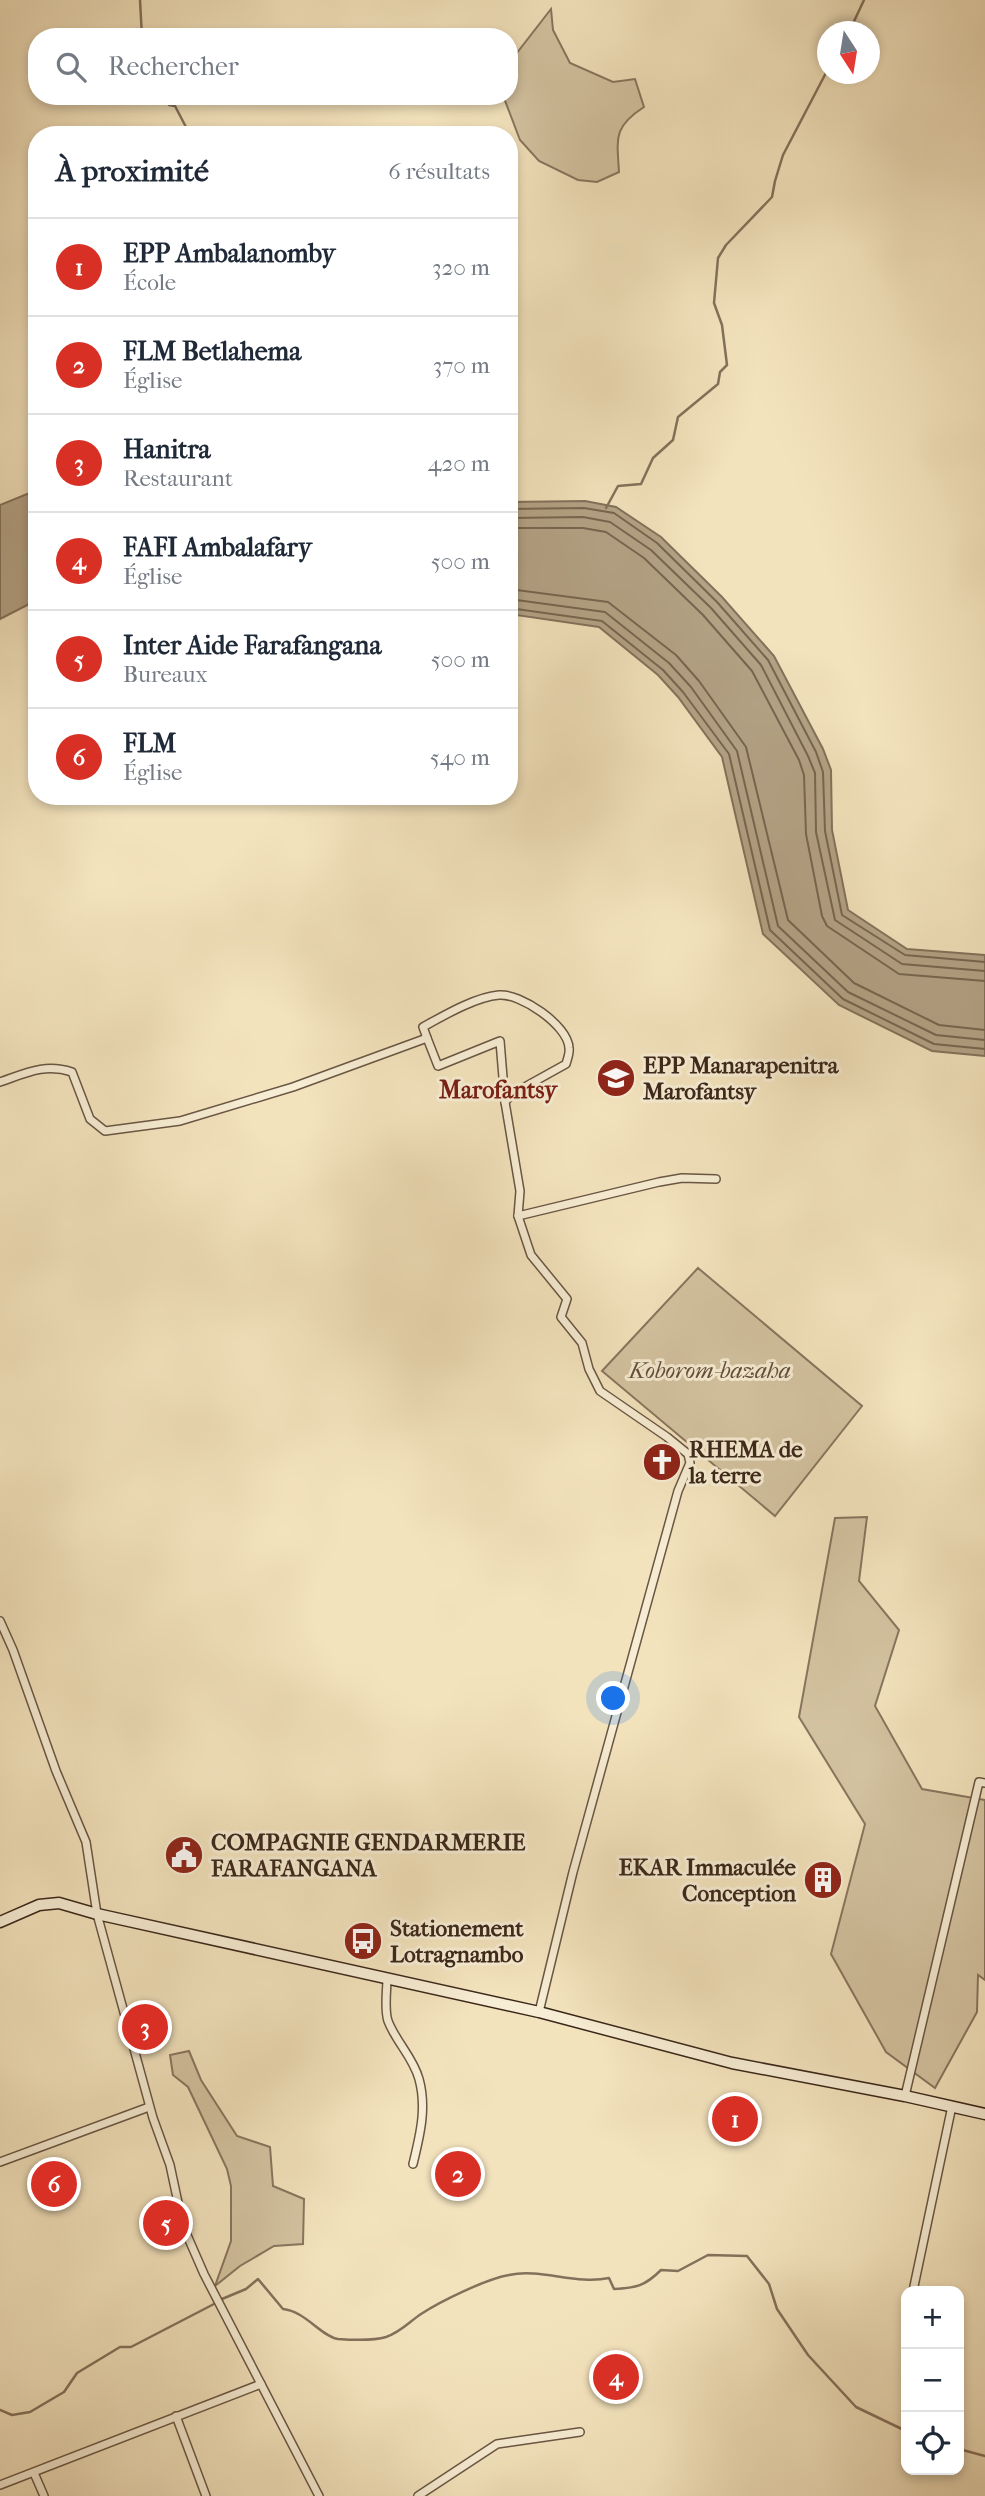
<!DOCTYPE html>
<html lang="fr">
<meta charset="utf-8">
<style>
:root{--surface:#fff;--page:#f2f2f3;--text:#1f2937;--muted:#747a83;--line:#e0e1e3;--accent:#d93025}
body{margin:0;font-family:"IM FELL French Canon",serif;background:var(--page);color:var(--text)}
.controls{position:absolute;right:21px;bottom:21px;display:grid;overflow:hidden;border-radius:14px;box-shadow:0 4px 10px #0003}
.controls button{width:63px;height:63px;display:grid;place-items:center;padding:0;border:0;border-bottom:2px solid var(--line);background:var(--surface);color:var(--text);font:35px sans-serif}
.compass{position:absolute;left:817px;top:21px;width:63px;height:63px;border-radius:50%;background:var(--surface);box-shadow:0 4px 10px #0003;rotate:168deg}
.you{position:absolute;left:614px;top:1699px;width:24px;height:24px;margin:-18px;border:5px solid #fff;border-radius:50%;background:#1a73e8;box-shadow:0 0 0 10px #1a73e833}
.badge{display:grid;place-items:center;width:46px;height:46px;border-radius:50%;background:var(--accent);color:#fff;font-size:23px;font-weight:700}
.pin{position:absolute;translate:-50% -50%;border:4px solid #fff;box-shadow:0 2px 7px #0006}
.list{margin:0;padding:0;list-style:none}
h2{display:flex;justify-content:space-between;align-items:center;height:91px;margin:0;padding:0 28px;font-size:30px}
h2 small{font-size:23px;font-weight:400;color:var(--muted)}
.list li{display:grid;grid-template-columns:46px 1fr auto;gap:21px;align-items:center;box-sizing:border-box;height:98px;padding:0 28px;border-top:2px solid var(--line)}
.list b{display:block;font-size:26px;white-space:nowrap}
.list p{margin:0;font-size:23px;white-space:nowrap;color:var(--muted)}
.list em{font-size:23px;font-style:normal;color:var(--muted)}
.icon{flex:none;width:38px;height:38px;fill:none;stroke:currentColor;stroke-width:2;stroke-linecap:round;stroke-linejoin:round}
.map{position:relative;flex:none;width:985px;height:2496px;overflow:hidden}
.search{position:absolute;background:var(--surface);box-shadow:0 4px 10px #0003;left:28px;top:28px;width:490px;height:77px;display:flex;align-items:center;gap:18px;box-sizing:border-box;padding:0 24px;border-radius:28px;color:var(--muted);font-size:26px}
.panel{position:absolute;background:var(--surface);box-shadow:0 4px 10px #0003;left:28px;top:126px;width:490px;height:679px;border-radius:28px}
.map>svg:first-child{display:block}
.green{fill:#d4c3a1;stroke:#88755e;stroke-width:2}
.water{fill:#b4a386;stroke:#84715b;stroke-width:2}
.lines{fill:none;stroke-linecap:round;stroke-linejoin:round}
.shore{stroke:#786550;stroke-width:2}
.stream{stroke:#84715b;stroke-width:2.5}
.minor-casing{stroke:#695643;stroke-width:10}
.secondary-casing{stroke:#3b271a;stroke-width:13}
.minor{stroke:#f7edd4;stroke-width:7}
.secondary{stroke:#f7edd4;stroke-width:10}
.labels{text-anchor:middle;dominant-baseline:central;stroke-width:6;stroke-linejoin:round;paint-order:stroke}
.poi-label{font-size:23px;font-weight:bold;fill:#3b271a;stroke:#f7edd4;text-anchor:start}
.park-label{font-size:23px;font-style:italic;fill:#614e3c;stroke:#f7edd4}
.neighbourhood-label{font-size:24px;font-weight:bold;fill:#7a1f14;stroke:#f7edd4}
</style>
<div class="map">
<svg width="985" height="2496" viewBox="0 0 985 2496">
<rect width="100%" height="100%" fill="#f3e3bd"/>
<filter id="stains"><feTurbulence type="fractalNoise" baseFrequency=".00286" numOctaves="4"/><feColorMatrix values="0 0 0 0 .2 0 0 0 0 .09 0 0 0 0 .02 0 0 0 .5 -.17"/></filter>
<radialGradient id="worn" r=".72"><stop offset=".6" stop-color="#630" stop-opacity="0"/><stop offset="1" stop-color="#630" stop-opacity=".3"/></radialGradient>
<g class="green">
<path d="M551,9L553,30L570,63L613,82L635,79L644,107C613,127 617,138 619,172L597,182L578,180L539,161L520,140L504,98L509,96V73L513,58Z"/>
<path d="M698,1268L862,1406L775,1516L602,1371Z"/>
<path d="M867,1517L859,1581L899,1630L875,1706L922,1789L985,1800V1980L978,1975L977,2012L935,2088L886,2052L831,1954L865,1824L799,1717L835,1518Z"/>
<path d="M189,2051L201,2080L237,2136L270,2147L273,2186L304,2199L303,2244L274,2246L240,2266L215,2286L231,2241V2186L227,2169L188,2087L173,2075L170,2055Z"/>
</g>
<g class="water">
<path d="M32,492H37V603H31L0,619V505Z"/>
<path d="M585,501L616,507L661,537L722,597L774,656L823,749L831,770L832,830L848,910L907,949L985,955V1056L932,1051L839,1005L763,934L722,757L678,697L658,675L599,627L509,614V502Z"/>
</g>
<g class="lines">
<g class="shore">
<path d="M509,509L584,508L614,513L657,543L717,602L768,660L816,752L823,772L825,831L842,915L905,955L985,962"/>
<path d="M509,518L583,517L610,522L651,550L711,608L761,665L808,756L815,773L816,832L835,920L902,964L985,971"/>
<path d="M509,528H583L606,532L644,558L703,615L752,671L799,760L804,775L806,834L822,916L827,926L899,974L985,981"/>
<path d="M509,589L608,602L676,655L699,681L746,747L788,920L854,983L939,1025L985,1030"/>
<path d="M509,599L605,612L669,663L691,687L737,751L778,926L848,992L936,1035L985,1040"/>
<path d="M509,608L602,621L663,670L683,692L729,754L770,930L843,999L934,1044L985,1049"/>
</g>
<g class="stream">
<path d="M140,0L142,37"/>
<path d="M849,32L864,0"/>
<path d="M164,96L169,105L175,106L187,129V135"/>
<path d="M606,508L618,486L641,484L653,458L673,440L678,417L718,384L720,372L727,365L722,325L714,303L718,258L726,245L772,197L775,181L783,155L828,69"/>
<path d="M222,2299L246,2289L258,2279L283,2309C305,2311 322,2337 338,2339C352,2340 373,2341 386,2337C401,2332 409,2322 421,2314C441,2301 486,2279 509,2275C540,2268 576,2285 609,2278L614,2289C636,2288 645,2286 661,2270L678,2271L708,2255L747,2256L769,2284L777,2309L808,2355L856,2407L906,2431"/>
<path d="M0,2410L12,2415L30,2412L64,2392L77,2373L120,2347H131L214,2304"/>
<path d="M959,2449L985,2456"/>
</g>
<g class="minor-casing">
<g id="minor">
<path d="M427,1038L423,1027C443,1016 475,997 499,995C520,993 568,1025 569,1048C570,1053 567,1060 566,1064L512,1094L505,1102L520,1191L518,1216L531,1255L567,1299L561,1317L582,1343L589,1369L600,1391L667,1437L688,1454L690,1463L678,1491L573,1872L539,2012"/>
<path d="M0,1082C26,1073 45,1063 72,1072L90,1119L105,1131L180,1121L293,1087L427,1038L438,1066L500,1041L505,1102"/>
<path d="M518,1216L659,1182L682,1178L716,1179"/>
<path d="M0,1621L13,1650L56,1771L86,1842L97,1914L153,2118L170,2165L183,2226L204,2274L319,2496"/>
<path d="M387,1978C387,1991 384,2009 388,2021C396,2042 413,2057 419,2079C427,2108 420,2135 413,2164"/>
<path d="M905,2096L979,1782L985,1783"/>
<path d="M0,2162L149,2107"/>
<path d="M913,2291L952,2106"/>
<path d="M176,2416L206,2496"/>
<path d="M34,2473L44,2496"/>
<path d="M0,2485L261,2384"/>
<path d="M418,2496L497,2444L580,2432"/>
</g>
</g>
<g class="secondary-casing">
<path id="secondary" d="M0,1922L39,1905L59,1903L97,1914L539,2012L732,2063L905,2096L985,2114"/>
</g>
<use href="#minor" class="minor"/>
<use href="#secondary" class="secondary"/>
</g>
<defs>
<g id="school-disc" transform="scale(2.0125)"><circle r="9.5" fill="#8f2418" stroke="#f7edd4"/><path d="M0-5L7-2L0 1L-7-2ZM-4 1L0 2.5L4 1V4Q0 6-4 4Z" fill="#fff"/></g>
<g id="church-disc" transform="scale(2.0125)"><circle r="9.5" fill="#8f2418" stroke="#f7edd4"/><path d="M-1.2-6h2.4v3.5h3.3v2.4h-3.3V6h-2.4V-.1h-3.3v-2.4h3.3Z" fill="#fff"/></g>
<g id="civic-disc" transform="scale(2.0125)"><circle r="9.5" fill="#8f2418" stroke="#f7edd4"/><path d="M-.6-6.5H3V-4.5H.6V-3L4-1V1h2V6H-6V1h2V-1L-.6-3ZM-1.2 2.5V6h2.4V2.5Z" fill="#fff"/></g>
<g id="building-disc" transform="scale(2.0125)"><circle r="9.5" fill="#8f2418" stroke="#f7edd4"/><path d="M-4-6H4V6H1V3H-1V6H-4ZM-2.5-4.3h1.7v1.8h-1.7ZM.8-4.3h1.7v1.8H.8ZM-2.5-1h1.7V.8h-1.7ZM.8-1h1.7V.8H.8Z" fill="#fff"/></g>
<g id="bus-disc" transform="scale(2.0125)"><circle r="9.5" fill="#8f2418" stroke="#f7edd4"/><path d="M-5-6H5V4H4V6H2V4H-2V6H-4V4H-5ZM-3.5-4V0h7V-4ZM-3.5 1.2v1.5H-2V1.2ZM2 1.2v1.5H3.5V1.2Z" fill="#fff"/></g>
</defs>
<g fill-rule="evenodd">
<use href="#school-disc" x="616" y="1078"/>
<use href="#church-disc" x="662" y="1462"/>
<use href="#civic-disc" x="184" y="1855"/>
<use href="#building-disc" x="823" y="1880"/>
<use href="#bus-disc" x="363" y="1941"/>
</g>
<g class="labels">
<g class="poi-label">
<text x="643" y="1065">EPP Manarapenitra<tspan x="643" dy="26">Marofantsy</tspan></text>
<text x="689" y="1449">RHEMA de<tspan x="689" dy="26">la terre</tspan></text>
<text x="211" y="1842">COMPAGNIE GENDARMERIE<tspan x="211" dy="26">FARAFANGANA</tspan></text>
<text x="796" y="1867" text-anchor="end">EKAR Immaculée<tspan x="796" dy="26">Conception</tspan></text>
<text x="390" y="1928">Stationement<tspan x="390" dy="26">Lotragnambo</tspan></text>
</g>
<g class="park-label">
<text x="710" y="1370">Koborom-bazaha</text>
</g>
<g class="neighbourhood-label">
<text x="498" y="1090">Marofantsy</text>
</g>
</g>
<rect width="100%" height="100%" filter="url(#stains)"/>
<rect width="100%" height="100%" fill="url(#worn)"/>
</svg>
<div class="controls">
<button>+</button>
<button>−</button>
<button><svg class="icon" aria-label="locate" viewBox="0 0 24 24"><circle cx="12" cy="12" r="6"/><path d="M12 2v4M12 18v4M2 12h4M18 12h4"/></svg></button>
</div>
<svg class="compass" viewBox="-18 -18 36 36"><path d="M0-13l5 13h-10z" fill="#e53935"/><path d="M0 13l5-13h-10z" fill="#747a83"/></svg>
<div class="you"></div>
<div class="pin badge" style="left:735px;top:2119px">1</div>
<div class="pin badge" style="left:458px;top:2174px">2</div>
<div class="pin badge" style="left:145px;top:2027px">3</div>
<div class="pin badge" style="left:616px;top:2377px">4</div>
<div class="pin badge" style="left:166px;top:2223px">5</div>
<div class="pin badge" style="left:54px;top:2184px">6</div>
<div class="search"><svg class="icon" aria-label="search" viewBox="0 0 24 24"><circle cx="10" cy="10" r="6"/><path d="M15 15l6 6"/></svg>Rechercher</div>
<section class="panel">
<h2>À proximité<small>6 résultats</small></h2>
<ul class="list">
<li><span class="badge">1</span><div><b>EPP Ambalanomby</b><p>École</p></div><em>320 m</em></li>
<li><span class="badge">2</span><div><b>FLM Betlahema</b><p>Église</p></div><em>370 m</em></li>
<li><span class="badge">3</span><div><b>Hanitra</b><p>Restaurant</p></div><em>420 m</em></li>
<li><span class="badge">4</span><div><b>FAFI Ambalafary</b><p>Église</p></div><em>500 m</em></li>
<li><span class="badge">5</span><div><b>Inter Aide Farafangana</b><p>Bureaux</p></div><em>500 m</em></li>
<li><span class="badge">6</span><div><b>FLM</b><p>Église</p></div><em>540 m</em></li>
</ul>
</section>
</div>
